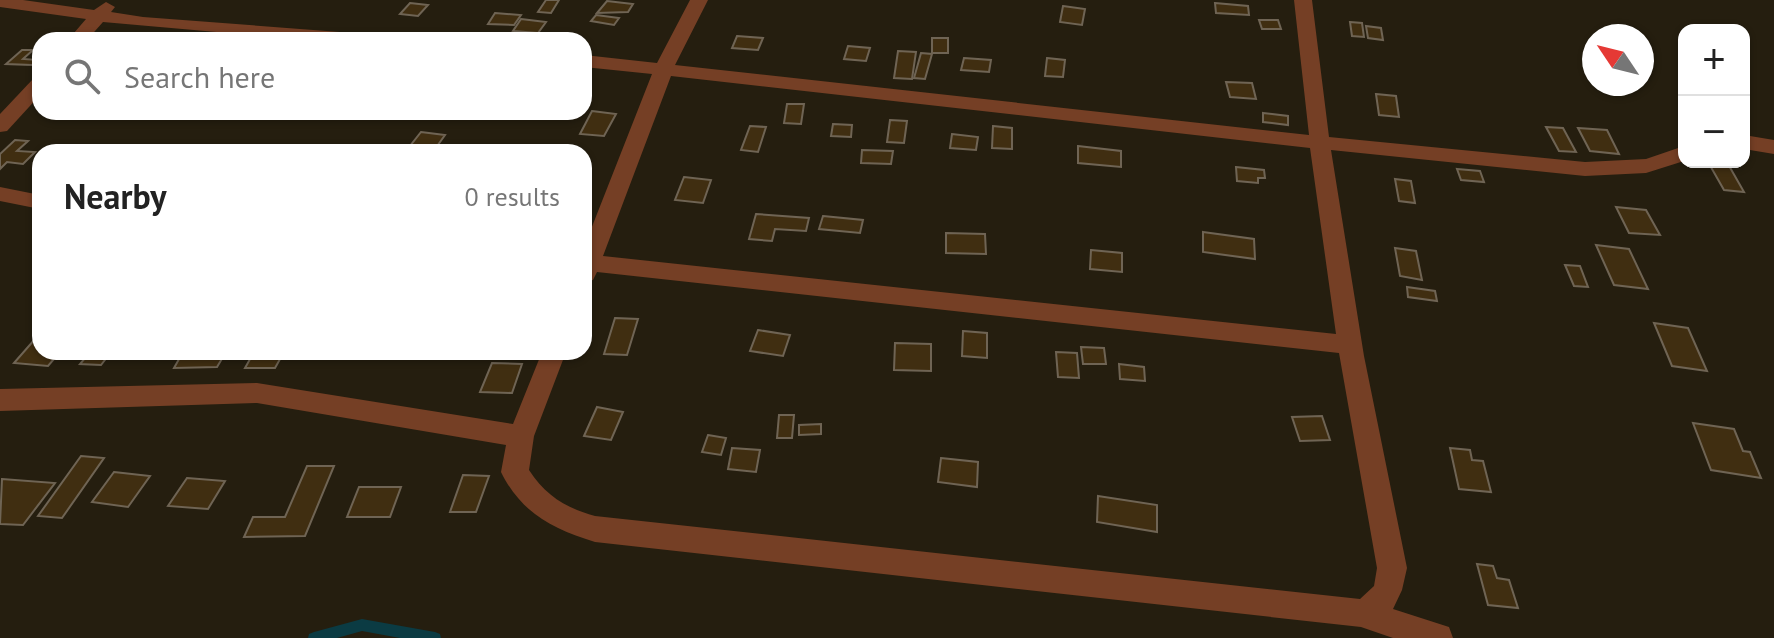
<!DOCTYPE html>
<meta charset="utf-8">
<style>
:root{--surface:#fff;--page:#f6f6f6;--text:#222;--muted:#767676;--line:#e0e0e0}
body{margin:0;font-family:"PT Sans",sans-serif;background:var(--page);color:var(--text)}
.controls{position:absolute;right:24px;top:24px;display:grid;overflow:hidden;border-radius:16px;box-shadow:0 2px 6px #0004}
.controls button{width:72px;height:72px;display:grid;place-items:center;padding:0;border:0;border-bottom:2px solid var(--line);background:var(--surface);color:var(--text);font:40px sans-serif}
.compass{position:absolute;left:1582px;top:24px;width:72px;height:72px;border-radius:50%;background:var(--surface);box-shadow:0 2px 6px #0004;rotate:305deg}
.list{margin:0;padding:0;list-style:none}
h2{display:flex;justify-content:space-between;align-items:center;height:104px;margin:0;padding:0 32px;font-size:34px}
h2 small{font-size:26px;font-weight:400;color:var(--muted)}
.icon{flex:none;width:44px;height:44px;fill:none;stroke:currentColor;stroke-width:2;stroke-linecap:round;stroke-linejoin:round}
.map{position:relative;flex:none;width:1774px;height:638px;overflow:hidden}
.search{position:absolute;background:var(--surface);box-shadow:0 2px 6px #0004;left:32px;top:32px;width:560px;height:88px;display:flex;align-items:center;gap:20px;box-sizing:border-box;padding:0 28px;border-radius:24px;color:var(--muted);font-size:30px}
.panel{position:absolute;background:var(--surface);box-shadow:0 2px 6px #0004;left:32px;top:144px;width:560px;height:216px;border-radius:24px}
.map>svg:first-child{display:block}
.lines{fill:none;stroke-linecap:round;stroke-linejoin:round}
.stream{fill:#0b3b43;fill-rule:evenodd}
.building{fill:#402e11;stroke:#6f6454;stroke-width:2}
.street{fill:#753f25;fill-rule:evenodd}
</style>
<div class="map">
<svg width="1774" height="638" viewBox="0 0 1774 638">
<rect width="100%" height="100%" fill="#251e0f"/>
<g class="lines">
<path class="stream" d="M362,619L435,632L440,634L441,638H400L362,631L337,638H308L309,634L314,632Z"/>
</g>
<g class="building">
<path d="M546,0H559L551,13L538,12Z"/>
<path d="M607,1L633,4L628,12L597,13Z"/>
<path d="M410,3L428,5L418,16L400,14Z"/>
<path d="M1215,3L1248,6L1249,15L1216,13Z"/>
<path d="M1063,6L1085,9L1082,25L1060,22Z"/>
<path d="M495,13L521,15L514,25L488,24Z"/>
<path d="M596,15L619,18L614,25L591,21Z"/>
<path d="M521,19L546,22L538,33L513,31Z"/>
<path d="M1259,20H1278L1281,29H1262Z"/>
<path d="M1350,22L1362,23L1364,37L1352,36Z"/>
<path d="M1366,26L1381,28L1383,40L1368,38Z"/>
<path d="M737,36L763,38L758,50L732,48Z"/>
<rect x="932" y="38" width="16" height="15"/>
<path d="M848,46L870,48L866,61L844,59Z"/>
<path d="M22,50H33L23,59L38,60L32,65L6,64Z"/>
<path d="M898,51L916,52L912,79L894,78Z"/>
<path d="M921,53L932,54L925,79L914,78Z"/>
<path d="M964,58L991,60L989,72L961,70Z"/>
<path d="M1047,58L1065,60L1063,77L1045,76Z"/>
<path d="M1226,82L1252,83L1256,99L1230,97Z"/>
<path d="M1376,94L1396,96L1399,117L1379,115Z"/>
<path d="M787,104H804L801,124L784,123Z"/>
<path d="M592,111L616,114L604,136L580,134Z"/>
<path d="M1263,113L1288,116V125L1263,122Z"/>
<path d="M890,120L907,121L904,143L887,142Z"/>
<path d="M833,124L852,125L851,137L831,136Z"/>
<path d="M750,126L766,127L758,152L741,150Z"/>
<path d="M993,126L1012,128V149L992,148Z"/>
<path d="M1546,127L1563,128L1576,152L1559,151Z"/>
<path d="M1578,128L1607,130L1619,154L1590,151Z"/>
<path d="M421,132L445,135L435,149L410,146Z"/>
<path d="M952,134L978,137L976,150L950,148Z"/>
<path d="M15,140L28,141L17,151L35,152L23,164L7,162L0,169V154Z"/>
<path d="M1078,146L1121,151V167L1078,163Z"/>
<path d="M862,150L893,151L891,164L861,163Z"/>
<path d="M1708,162L1728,164L1744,192L1724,190Z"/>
<path d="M1236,167L1264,170L1265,178H1258V183L1237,181Z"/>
<path d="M1457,169L1480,171L1484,182L1461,180Z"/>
<path d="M684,177L711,180L703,203L675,200Z"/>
<path d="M1395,179L1411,181L1415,203L1399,201Z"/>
<path d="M1616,207L1646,210L1660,235L1629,233Z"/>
<path d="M756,214L809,218L806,231L775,229L772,241L749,239Z"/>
<path d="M823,216L863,220L860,233L819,229Z"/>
<path d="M1203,232L1254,239L1255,259L1203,252Z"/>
<path d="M946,233L985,234L986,254L946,253Z"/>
<path d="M1596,245L1629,249L1648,289L1614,285Z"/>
<path d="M1395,248L1416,251L1422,280L1400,276Z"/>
<path d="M1091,250L1122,253V272L1090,269Z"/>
<path d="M1565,265L1580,266L1588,287L1574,286Z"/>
<path d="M1407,287L1435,291L1437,301L1408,297Z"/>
<path d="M615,318L638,319L627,355L604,354Z"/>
<path d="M1654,323L1688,328L1707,371L1672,366Z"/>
<path d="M758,330L790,335L783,356L750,351Z"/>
<path d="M963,331L987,333V358L962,356Z"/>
<path d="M35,339H40V352H60L48,366L14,363Z"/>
<path d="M895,343L931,344V371L894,370Z"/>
<path d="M1081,347L1104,348L1106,364H1083Z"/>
<path d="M90,352H111L101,365L80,364Z"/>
<path d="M183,352H226L217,367L174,368Z"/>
<path d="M254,352H284L275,368H245Z"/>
<path d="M1056,352L1077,353L1079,378L1058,377Z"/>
<path d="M492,363L522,364L512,393L480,392Z"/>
<path d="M1119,364L1144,367L1145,381L1120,379Z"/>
<path d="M597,407L623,412L611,440L584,436Z"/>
<path d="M779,415H794L792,438H777Z"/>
<path d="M1322,416L1330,440L1300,441L1292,417Z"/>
<path d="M1693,423L1734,429L1743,451L1750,452L1761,478L1711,470Z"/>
<path d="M821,424V434L799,435V425Z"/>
<path d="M708,435L726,438L721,455L702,452Z"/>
<path d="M732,448L760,450L756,472L728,469Z"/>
<path d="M1450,448L1470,450L1472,460L1483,461L1491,492L1459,489Z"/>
<path d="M81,456L104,458L62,518L38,516Z"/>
<path d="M941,458L978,462L977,487L938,482Z"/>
<path d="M307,466H334L305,536L244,537L253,517H285Z"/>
<path d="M114,472L150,476L128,507L92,502Z"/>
<path d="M463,475L489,476L476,512H450Z"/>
<path d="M187,478L225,481L208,509L168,506Z"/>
<path d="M2,479L55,483L23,525L0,524Z"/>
<path d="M359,487H401L390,517H347Z"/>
<path d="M1098,496L1157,505V532L1097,522Z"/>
<path d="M1477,564L1493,566L1497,578L1509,580L1518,608L1488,605Z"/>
</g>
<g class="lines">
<g class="street">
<path d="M0,0H23L94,10L106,2L115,7L111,12L143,17L379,35L388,40H308L103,22L87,40H68L86,19L0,7Z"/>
<path d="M690,0H708L675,65L1309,135L1294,0H1312L1329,137L1585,162L1646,159L1684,146V161L1646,173L1585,176L1331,150L1364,356L1407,568L1402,590L1393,609L1449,627L1453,638H1393L1361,627L595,542C553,529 521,513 501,472L506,445L257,403L0,411V389L257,383L513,424L542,352H566L534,436L529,470C546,496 566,508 595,516L1360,599L1374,586L1377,568L1339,353L597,272L593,280L584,282V247L652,74L584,67V55L657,63ZM671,76L1310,148L1336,334L603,256Z"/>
<path d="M40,77V95L7,131L0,132V114L33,79Z"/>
<path d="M1744,135L1774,140V154L1744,149Z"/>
<path d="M0,187L40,195V209L0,201Z"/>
</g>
</g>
</svg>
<div class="controls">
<button>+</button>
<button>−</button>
</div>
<svg class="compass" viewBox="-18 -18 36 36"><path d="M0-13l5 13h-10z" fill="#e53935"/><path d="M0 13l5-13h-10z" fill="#767676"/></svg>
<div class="search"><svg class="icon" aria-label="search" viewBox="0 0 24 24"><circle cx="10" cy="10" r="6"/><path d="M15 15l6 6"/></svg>Search here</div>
<section class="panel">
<h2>Nearby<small>0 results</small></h2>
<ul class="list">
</ul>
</section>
</div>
